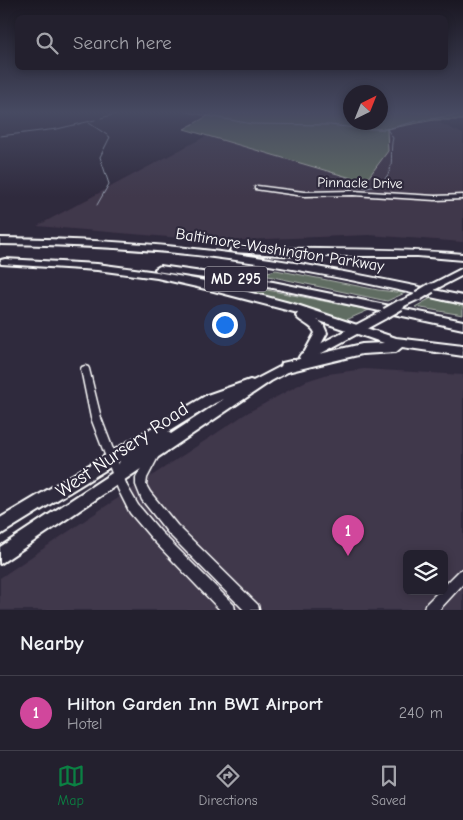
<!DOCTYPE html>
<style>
:root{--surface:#23202e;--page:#2b2836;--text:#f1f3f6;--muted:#a3a3aa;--line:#403e4a;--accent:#0b8043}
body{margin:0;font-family:"Comic Neue",sans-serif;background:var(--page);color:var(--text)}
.controls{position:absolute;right:15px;bottom:15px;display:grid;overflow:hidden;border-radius:8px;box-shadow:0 2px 8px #0003}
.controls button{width:45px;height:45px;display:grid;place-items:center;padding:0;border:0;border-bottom:1px solid var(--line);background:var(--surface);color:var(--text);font:25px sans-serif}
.compass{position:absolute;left:343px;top:85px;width:45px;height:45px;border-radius:50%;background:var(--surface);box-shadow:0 2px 8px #0003;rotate:43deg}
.you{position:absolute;left:224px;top:324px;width:18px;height:18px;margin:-12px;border:4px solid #fff;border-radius:50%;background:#1a73e8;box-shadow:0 0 0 8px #1a73e833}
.badge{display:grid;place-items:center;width:32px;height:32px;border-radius:50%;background:var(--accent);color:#fff;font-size:16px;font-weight:700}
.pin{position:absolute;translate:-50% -41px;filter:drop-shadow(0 1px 2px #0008)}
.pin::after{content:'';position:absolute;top:26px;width:18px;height:15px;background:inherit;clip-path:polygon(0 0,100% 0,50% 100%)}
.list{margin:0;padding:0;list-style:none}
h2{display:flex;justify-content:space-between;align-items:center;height:65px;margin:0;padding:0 20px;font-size:21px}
h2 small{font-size:16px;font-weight:400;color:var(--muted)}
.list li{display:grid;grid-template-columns:32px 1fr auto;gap:15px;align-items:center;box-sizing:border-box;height:75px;padding:0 20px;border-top:1px solid var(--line)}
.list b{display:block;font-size:19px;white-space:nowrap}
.list p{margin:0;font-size:16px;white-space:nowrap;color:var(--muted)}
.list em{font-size:16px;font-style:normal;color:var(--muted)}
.icon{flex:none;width:28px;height:28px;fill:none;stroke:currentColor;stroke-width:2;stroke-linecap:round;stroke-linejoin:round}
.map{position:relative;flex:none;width:463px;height:610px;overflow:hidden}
.search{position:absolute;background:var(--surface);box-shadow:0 2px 8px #0003;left:15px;right:15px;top:15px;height:55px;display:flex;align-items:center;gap:12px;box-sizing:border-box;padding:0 18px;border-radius:8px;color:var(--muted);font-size:19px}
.sheet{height:140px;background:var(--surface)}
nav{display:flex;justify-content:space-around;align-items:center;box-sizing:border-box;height:70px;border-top:1px solid var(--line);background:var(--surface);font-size:14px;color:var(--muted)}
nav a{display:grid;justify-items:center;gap:2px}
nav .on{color:var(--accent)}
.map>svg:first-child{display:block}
.built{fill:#41374b;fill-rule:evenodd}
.green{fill:#606d62;stroke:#b0b6b0}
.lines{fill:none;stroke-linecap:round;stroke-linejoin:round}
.stream{stroke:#97a0b0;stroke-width:1}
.minor-casing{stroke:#fff;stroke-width:3}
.major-casing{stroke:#fff;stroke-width:4}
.highway-casing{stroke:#fff;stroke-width:4}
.minor{fill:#2f2a3d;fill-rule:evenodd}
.major{fill:#2f2a3d;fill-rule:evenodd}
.highway{fill:#2f2a3d;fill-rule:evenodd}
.major-bridge-casing{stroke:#fff;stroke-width:13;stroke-linecap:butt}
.major-bridge{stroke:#2f2a3d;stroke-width:9}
.labels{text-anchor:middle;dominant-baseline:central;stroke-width:4.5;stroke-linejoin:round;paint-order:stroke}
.far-street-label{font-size:14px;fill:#fff;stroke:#2f2a3d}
.shield{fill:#2f2a3d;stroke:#c1bfc5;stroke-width:1}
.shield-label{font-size:15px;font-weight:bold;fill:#fff}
.street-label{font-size:16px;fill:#fff;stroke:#2f2a3d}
.near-street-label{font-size:19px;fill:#fff;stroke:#2f2a3d}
</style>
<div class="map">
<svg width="463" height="610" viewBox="0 0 463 610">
<rect width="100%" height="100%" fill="#2f2a3d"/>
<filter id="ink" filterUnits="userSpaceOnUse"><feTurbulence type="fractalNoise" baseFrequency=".02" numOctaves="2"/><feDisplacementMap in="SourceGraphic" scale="10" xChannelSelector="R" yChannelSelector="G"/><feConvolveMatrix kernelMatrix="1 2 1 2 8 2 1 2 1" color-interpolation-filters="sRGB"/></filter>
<g filter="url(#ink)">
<g class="built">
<path d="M436,121L463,134V242L369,235L216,241L37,226L208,135L359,181L382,131Z"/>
<path d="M364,369L463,375V610H0V578L103,508L247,413L306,381L328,374ZM407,554H444V591H407Z"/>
</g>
<g class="green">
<path d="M215,112H350V122H380L381,112H463V120H434L387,129L388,151L365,182L184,129Z"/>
<path d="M276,270L378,290L405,293L387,301L259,274Z"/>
<path d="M235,286L252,287L369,310L344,321Z"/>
<path d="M431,298L463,306V315L415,307Z"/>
</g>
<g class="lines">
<g class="stream">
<path d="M187,112L252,124L330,125L364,129H387L417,121L463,114"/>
<path d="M101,118L123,112"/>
<path d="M89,123L110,137L100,157L109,184L97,205"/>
<path d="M0,136L57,129L95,120"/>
<path d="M327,181C351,185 379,199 390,170C393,161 390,148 393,138L387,129"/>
</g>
<g class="minor-casing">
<g id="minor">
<path d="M257,186L304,192L353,191L435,196L463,195V199L435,200L353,195L304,196L255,189V187Z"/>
<path d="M85,366L88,367L89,369L101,418L127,486L138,505L161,532L234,605L235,610H220L153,540L130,513L118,489L91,418L81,369L82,367Z"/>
<path d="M153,452L157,454L158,457L147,478L146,485L150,492L177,525L258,605L259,610H244L168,533L142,500L136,485V478L145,460L149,454Z"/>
<path d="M463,569V584L439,610H424L425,605L439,591H444V586L459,571Z"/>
</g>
</g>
<g class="major-casing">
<g id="major">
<path d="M463,268V275L434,290H428L426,288L428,286Z"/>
<path d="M418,293L421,294L423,296L421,298L400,308L395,305L396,303Z"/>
<path d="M386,309L391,313L390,316L309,360L305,361L301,360L299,357L301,354Z"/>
<path d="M293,360L297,361L299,364L297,367L271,381L0,564V547L115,471L120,461L0,535V518L207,395L250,380L253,381ZM224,399L171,434L168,432L215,403Z"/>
</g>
</g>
<g class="highway-casing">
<g id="highway">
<path d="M0,238C71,239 142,242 212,251C297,261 380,279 463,296V304C380,286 297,267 213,257C142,248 71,245 0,244Z"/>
<path d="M235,247C311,251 387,247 463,254V260L417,256H297L232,252L230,250L232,248Z"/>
<path d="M5,259L97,264L157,272L210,282L297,305L396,338L463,346V356L402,347L396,352L362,354L287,372L282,371L281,367L282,363L304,358L303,355L315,333C312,325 301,323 296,316L298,313L210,290L157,278L97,270L1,264L0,262L1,260ZM317,320L384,343L362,344L315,355L327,333L323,324Z"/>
<path d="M160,266L273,282L463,321V329L273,288L156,271L155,269Z"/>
</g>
</g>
<use href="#minor" class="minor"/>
<use href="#major" class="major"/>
<use href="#highway" class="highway"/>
<g class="major-bridge-casing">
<g id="major-bridge">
<path d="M418,296L431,288"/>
<path d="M386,313L400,305"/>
</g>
</g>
<use href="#major-bridge" class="major-bridge"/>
</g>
</g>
<linearGradient id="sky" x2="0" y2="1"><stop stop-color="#1a1722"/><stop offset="0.57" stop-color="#474a62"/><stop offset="1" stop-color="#474a62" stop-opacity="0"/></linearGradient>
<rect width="463" height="197" fill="url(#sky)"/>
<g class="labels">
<g class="far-street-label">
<text transform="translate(360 183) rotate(1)">Pinnacle Drive</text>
</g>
<rect class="shield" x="205" y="266.5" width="62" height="25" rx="4"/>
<g class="shield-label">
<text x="236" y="279">MD 295</text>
</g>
<g class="street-label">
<text transform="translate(280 250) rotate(9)">Baltimore-Washington Parkway</text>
</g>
<g class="near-street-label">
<text transform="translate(122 450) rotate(-34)">West Nursery Road</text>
</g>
</g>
</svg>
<div class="controls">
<button><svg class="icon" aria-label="layers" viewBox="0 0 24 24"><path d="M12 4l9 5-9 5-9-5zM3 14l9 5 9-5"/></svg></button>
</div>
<svg class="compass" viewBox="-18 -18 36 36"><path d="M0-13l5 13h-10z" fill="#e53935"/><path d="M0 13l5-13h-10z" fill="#a3a3aa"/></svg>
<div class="you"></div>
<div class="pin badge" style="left:348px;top:556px;background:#d1479c">1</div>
<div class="search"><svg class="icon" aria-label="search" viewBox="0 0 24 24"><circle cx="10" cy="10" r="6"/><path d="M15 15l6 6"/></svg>Search here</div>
</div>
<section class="sheet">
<h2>Nearby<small></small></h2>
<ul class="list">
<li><span class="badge" style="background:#d1479c">1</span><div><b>Hilton Garden Inn BWI Airport</b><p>Hotel</p></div><em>240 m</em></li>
</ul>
</section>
<nav>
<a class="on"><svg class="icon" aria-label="map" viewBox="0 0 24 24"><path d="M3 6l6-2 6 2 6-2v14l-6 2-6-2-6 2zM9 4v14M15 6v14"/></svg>Map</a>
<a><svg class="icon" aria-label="directions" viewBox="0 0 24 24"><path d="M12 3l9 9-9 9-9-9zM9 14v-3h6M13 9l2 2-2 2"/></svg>Directions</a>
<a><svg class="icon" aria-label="saved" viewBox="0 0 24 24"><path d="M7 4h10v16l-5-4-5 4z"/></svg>Saved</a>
</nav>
